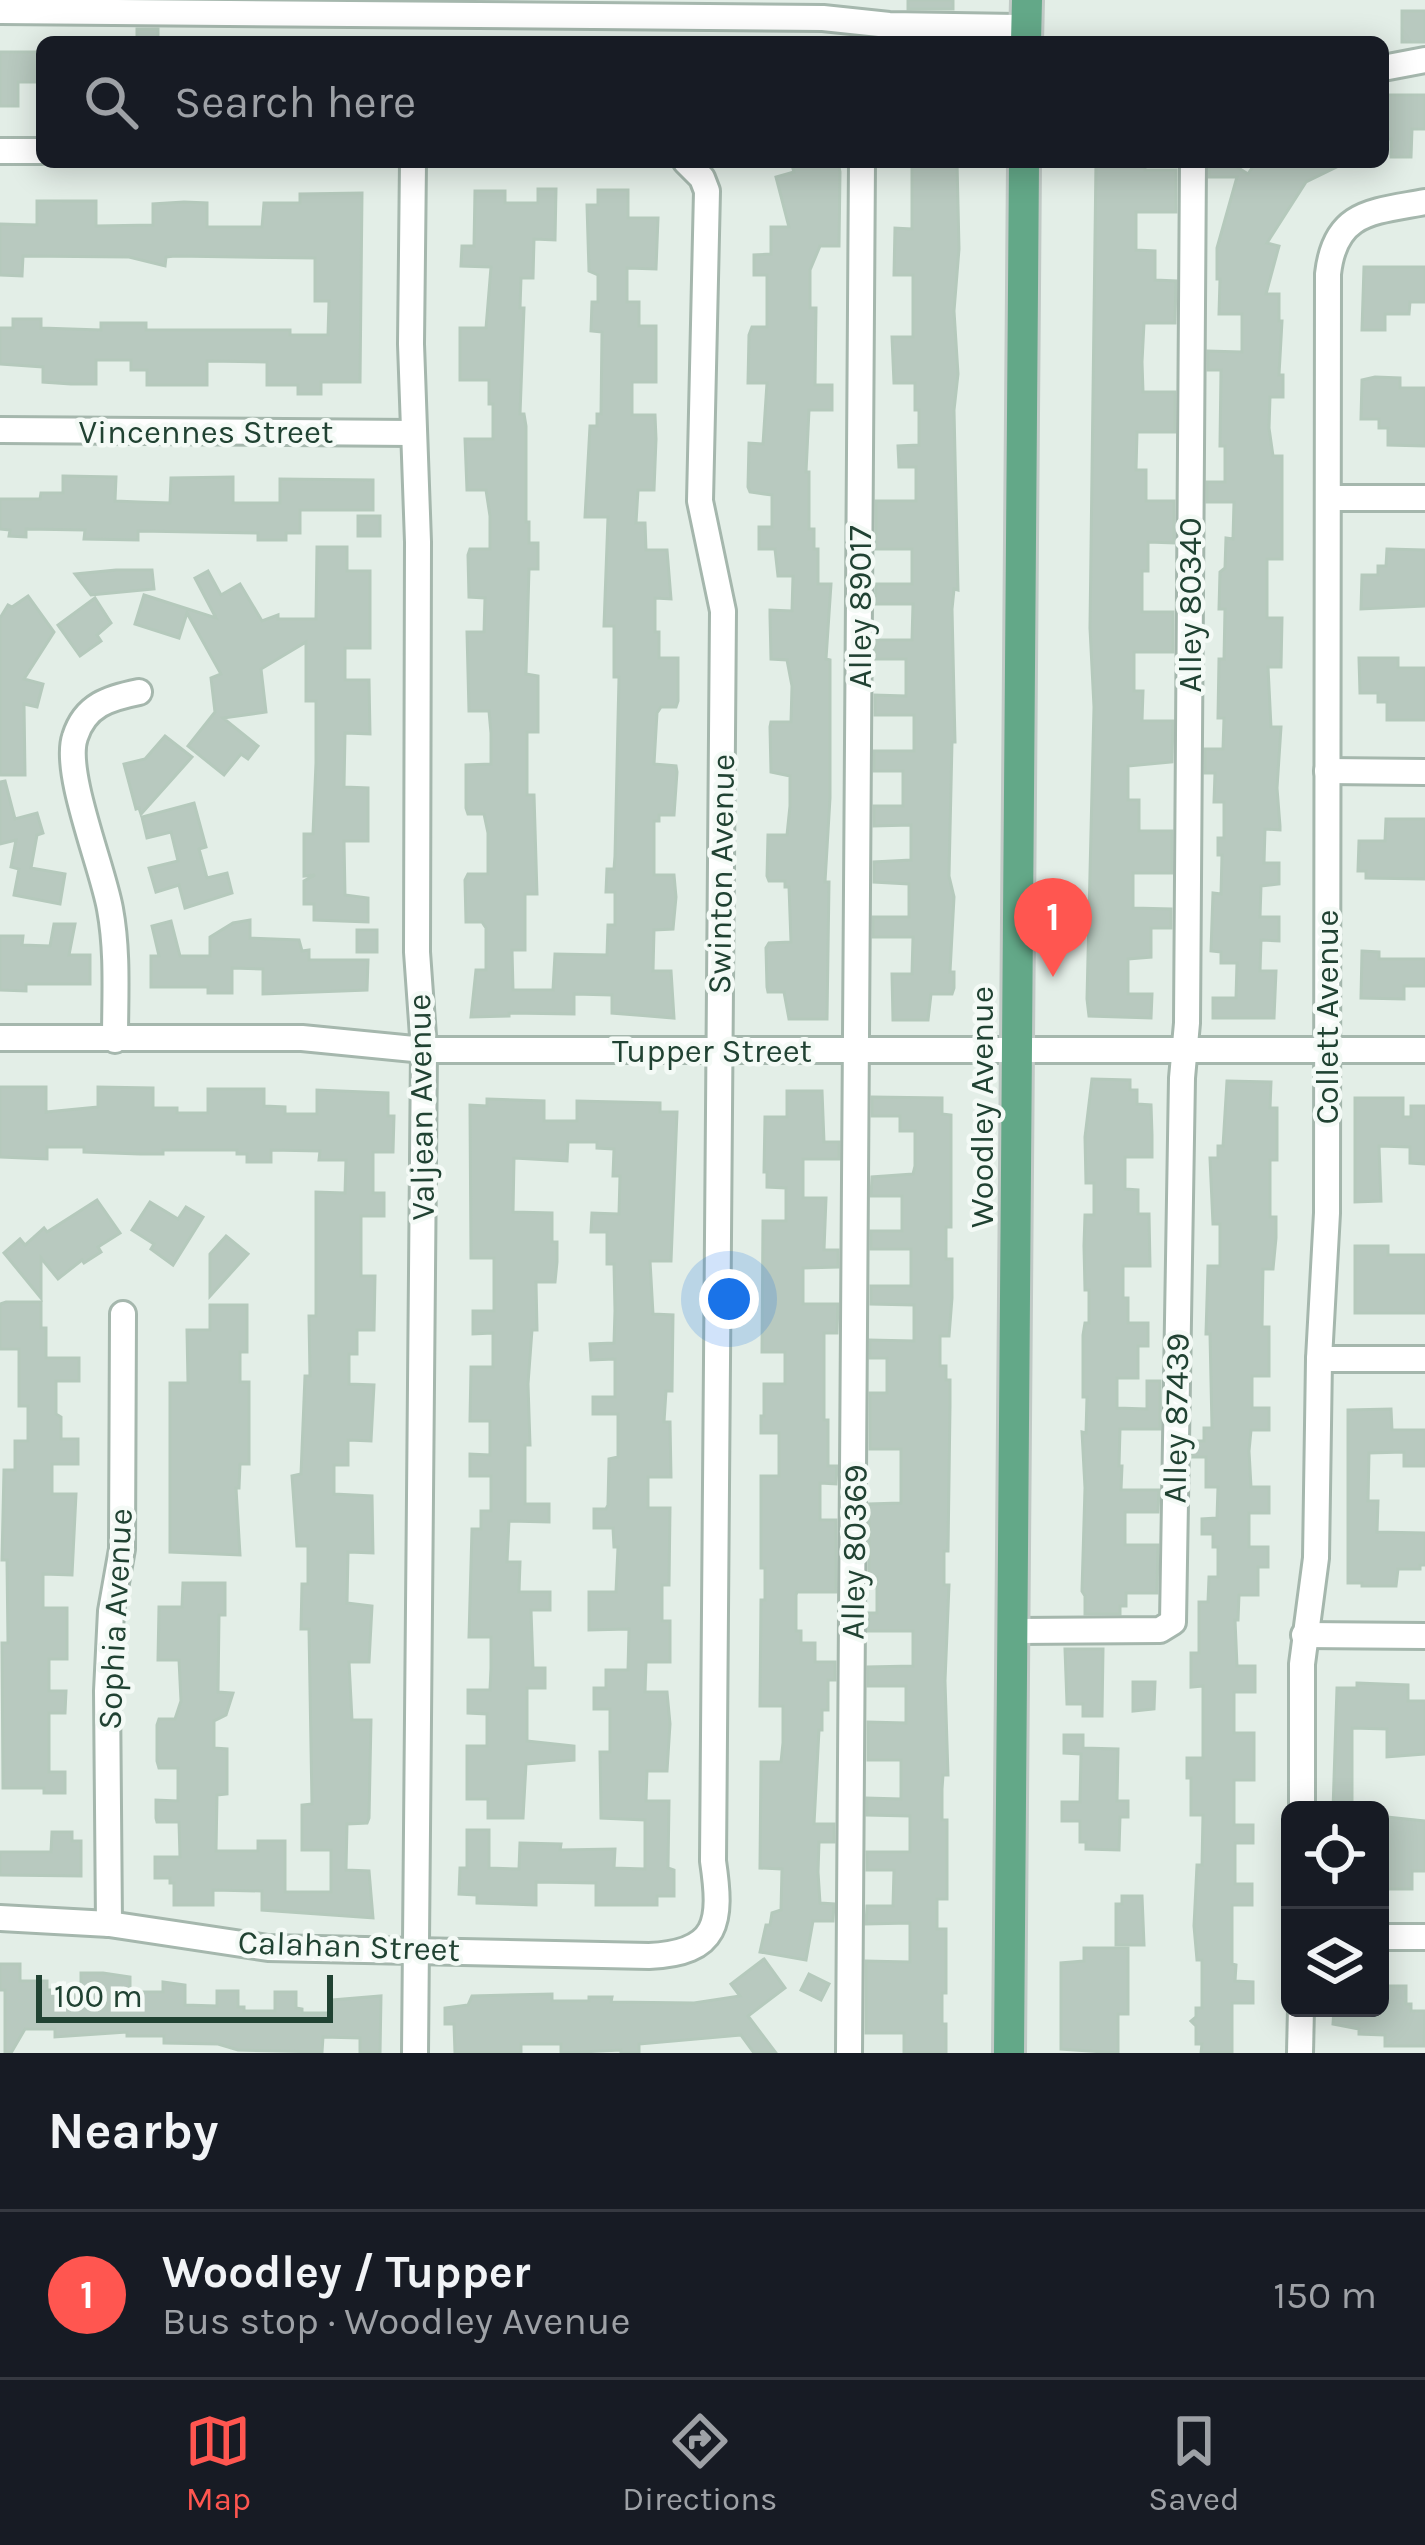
<!DOCTYPE html>
<meta charset="utf-8">
<style>
:root{--surface:#171b24;--page:#242831;--text:#f1f3f6;--muted:#9ea1a6;--line:#363941;--accent:#ff5650}
body{margin:0;font-family:Karla,sans-serif;background:var(--page);color:var(--text)}
.controls{position:absolute;right:36px;bottom:36px;display:grid;overflow:hidden;border-radius:18px;box-shadow:0 6px 30px #0003}
.controls button{width:108px;height:108px;display:grid;place-items:center;padding:0;border:0;border-bottom:3px solid var(--line);background:var(--surface);color:var(--text);font:60px sans-serif}
.scale{position:absolute;left:36px;bottom:30px;width:297px;box-sizing:border-box;padding-left:12px;border:6px solid #204232;border-top:0;font-size:33px;line-height:42px;white-space:nowrap;color:#204232;-webkit-text-stroke:9px #f4faf6;paint-order:stroke}
.you{position:absolute;left:729px;top:1299px;width:42px;height:42px;margin:-30px;border:9px solid #fff;border-radius:50%;background:#1a73e8;box-shadow:0 0 0 18px #1a73e833}
.badge{display:grid;place-items:center;width:78px;height:78px;border-radius:50%;background:var(--accent);color:#fff;font-size:39px;font-weight:700}
.pin{position:absolute;translate:-50% -99px;filter:drop-shadow(0 3px 6px #0008)}
.pin::after{content:'';position:absolute;top:63px;width:42px;height:36px;background:inherit;clip-path:polygon(0 0,100% 0,50% 100%)}
.list{margin:0;padding:0;list-style:none}
h2{display:flex;justify-content:space-between;align-items:center;height:156px;margin:0;padding:0 48px;font-size:51px}
h2 small{font-size:39px;font-weight:400;color:var(--muted)}
.list li{display:grid;grid-template-columns:78px 1fr auto;gap:36px;align-items:center;box-sizing:border-box;height:168px;padding:0 48px;border-top:3px solid var(--line)}
.list b{display:block;font-size:45px;white-space:nowrap}
.list p{margin:0;font-size:39px;white-space:nowrap;color:var(--muted)}
.list em{font-size:39px;font-style:normal;color:var(--muted)}
.icon{flex:none;width:66px;height:66px;fill:none;stroke:currentColor;stroke-width:2;stroke-linecap:round;stroke-linejoin:round}
.map{position:relative;flex:none;width:1425px;height:2053px;overflow:hidden}
.search{position:absolute;background:var(--surface);box-shadow:0 6px 30px #0003;left:36px;right:36px;top:36px;height:132px;display:flex;align-items:center;gap:30px;box-sizing:border-box;padding:0 42px;border-radius:18px;color:var(--muted);font-size:45px}
.sheet{height:324px;background:var(--surface)}
nav{display:flex;justify-content:space-around;align-items:center;box-sizing:border-box;height:168px;border-top:3px solid var(--line);background:var(--surface);font-size:33px;color:var(--muted)}
nav a{display:grid;justify-items:center;gap:6px}
nav .on{color:var(--accent)}
.map>svg:first-child{display:block}
.building{fill:#b8c9bf;stroke:#b5c9bc;stroke-width:3}
.lines{fill:none;stroke-linecap:round;stroke-linejoin:round}
.minor-casing{stroke:#a5b7ad;stroke-width:30}
.major-casing{stroke:#c1cac6;stroke-width:36}
.minor{stroke:#fff;stroke-width:24}
.major{stroke:#63a888;stroke-width:30}
.labels{text-anchor:middle;dominant-baseline:central;stroke-width:9;stroke-linejoin:round;paint-order:stroke}
.street-label{font-size:33px;fill:#204232;stroke:#f4faf6}
</style>
<div class="map">
<svg width="1425" height="2053" viewBox="0 0 1425 2053">
<rect width="100%" height="100%" fill="#e3eee7"/>
<g class="building">
<rect x="908" y="0" width="45" height="9"/>
<rect x="1402" y="11" width="23" height="31"/>
<rect x="137" y="29" width="21" height="13"/>
<path d="M0,52H41V82H18V106H0Z"/>
<path d="M1383,95H1425V129H1412L1411,157H1391V139H1383Z"/>
<path d="M791,162H838L840,172L839,246H820L810,270V308H816L815,385H832V410H809L806,472H809V529H814V549H818V584H831L826,659L830,660V798L825,882H829L827,1019H789L784,992H768L767,987L766,948L769,943L791,942L789,887H785V881H769L767,876L768,835H787L790,806V776L771,772L770,727L771,722H791L792,686L787,660L771,659L770,616V610L792,611L793,576H778L775,549H759V527H772V495L750,492L748,487L749,443L763,444L767,383H748L749,335L752,327H767V275H754V255L771,254V227H789L776,177L794,172Z"/>
<path d="M912,162H957L959,249L954,311L958,374L954,410L958,590L954,589L952,609L955,742H952L949,876L954,897L950,972H954V988L952,994H931L928,1020H893L892,974H912L913,937H873V917H909V884L874,882V862L911,860V825L874,826V806H903V771H874V751H914V715H875V695L906,696V659H875V640H912L913,604H875L876,584H912V549H876V501H916V467H899L898,446L919,445V410H915V383H894L892,337H913V275H894L895,228L912,229Z"/>
<path d="M1096,162H1145V170H1176V212H1136V250L1155,251V280L1176,281L1175,323H1144L1142,362L1143,392H1175V432H1137L1136,470H1146V501H1174V543L1148,542V571H1142V612H1173V652H1134V691H1143L1142,721H1173L1172,762L1128,766V800H1139V831H1172V873H1133V908L1171,909V928H1151V957L1128,959V994H1152L1151,1018L1089,1016L1087,999L1094,707L1090,628Z"/>
<path d="M1209,162H1229L1248,174L1256,162H1347L1306,182L1267,243L1279,246L1266,294H1279V321H1282L1279,375H1283V397H1270L1269,428L1273,456H1282V559H1267V618H1282L1281,667H1268L1271,727H1281L1277,788L1280,826V830L1265,829L1264,863H1279V884L1261,886L1260,917H1279V941L1261,940L1260,971H1276L1274,1018H1213V998H1236L1237,963H1221V952L1211,951L1213,893L1221,894L1222,855H1218V838H1224V802H1214L1215,773H1205V749H1223L1224,718H1218L1219,659H1224L1225,609H1219L1220,572L1225,568L1226,538L1233,539L1234,502H1207V482H1225V446H1220L1221,370H1208V351L1242,352V314H1219L1220,279H1217V248L1237,177H1209Z"/>
<path d="M538,189H556L555,240L534,239L533,278H521L520,308H524L520,414H524L526,426V522H529V543H538V569H529L526,674L538,676V732H527V795H534L537,894H525V950H512L513,990H553L555,954L607,955L608,925H615V892H606L607,869H614L615,856L619,677H614V626H604L608,517H585L590,426H597V414H601L602,332L591,331L592,302H598V275L589,271L587,205H598V190H628V218H658L656,269L627,268V302H639V326H656V382H632V415H655L656,439L654,490H638L636,523H645L646,550H667L671,599L655,598V632H659V658H678V701L676,707H661L657,713L654,764L676,766L677,772L674,815H659V821H654V875H674L676,897L673,929L654,930L653,971H671L674,1018L612,1013V995L574,994V1014L509,1013V1016L471,1017L476,970H486V928L482,922H466L465,880L468,874H488V833L484,814H468L466,808V765L491,764V733L489,711H469L467,632H484L485,598L469,597L468,555L470,549H490V516L486,490H467L465,439H493V404H489V380H460V328H486L491,267L461,266L462,246H474L475,191H505V203H538Z"/>
<path d="M362,193L360,382H321V394H298V385H267V362L207,361V385H147V370H131V360H96V384H71L43,382V367L0,364V328H13V319H41V328L101,330V323H146V330H290V335H328L329,301H315V258L175,256L166,257L165,266L129,257L23,256L22,276L0,275V224L37,225V201H96V226L153,225V204L184,202L207,203V227H262L264,203H300V194Z"/>
<path d="M1364,267H1425V302H1410L1409,314H1385V330H1362Z"/>
<path d="M1375,377L1400,378V388H1425V446L1388,445V428H1379V419H1361L1362,380Z"/>
<path d="M63,476L116,477L115,501L139,502L170,503L171,478L233,477V503H280V479L373,480V510H300V533H286V540H258V533L138,531V540L84,539L85,530L26,529V537L9,536L10,530L0,529V499H40L41,493H63Z"/>
<rect x="358" y="516" width="22" height="20"/>
<path d="M317,547H347V571H370V648H345V680H369L370,734L345,733L344,787L368,788V841H344L345,895L368,898V922L314,920V904H304V881L315,875L304,876V834H313L316,763V701H306V642L261,669L266,712L223,718L258,746L248,759L241,754L224,775L188,746L215,712L211,678L221,674L187,613L179,638L135,624L144,595L216,618L195,578L208,571L221,595L240,584L262,621L278,615V619H316Z"/>
<path d="M1387,549L1425,550V606L1361,609L1362,575H1378V566H1386Z"/>
<path d="M116,570H152L154,589L91,595L75,574Z"/>
<path d="M28,596L54,632L24,679L43,684L37,707L24,704L25,775H0V618L8,605L12,607Z"/>
<path d="M95,598L111,623L97,635L101,641L80,656L58,625Z"/>
<path d="M1359,658H1398V668H1425V720H1387V702H1378V693H1360Z"/>
<path d="M165,736L192,757L141,814L139,808L136,809L124,764L145,759Z"/>
<path d="M5,781L15,819L37,813L43,833L37,835L31,868L65,874L60,904L14,895L19,869L11,867L16,840L0,844V782Z"/>
<path d="M194,803L206,847L199,849L207,878L227,873L232,893L185,908L179,885L156,892L149,868L178,861L171,832L147,838L142,817Z"/>
<path d="M1386,819H1425V879L1366,878V871H1358L1359,841H1385Z"/>
<path d="M250,920V938L299,940L302,951L309,950V960H368L367,990L263,994V969L232,968V993H208V987H151V956H159L152,926L171,921L180,956H210V937L233,923Z"/>
<path d="M54,924H75L69,955H90V984H26V991L0,990V936H23L22,945L50,946Z"/>
<rect x="357" y="930" width="20" height="22"/>
<path d="M1362,951L1379,952V959H1425V986H1404V999L1361,998Z"/>
<path d="M1092,1079L1130,1080V1090H1137V1104L1151,1105L1152,1135V1157H1125V1189L1138,1190V1214H1149L1150,1266H1123V1298H1128V1323H1148V1346H1138V1378H1117V1408L1147,1409V1381H1160V1429H1120L1119,1466H1122L1121,1490H1159L1158,1512H1125V1545H1158L1157,1593H1126V1606H1120V1614H1085V1596L1082,1591L1085,1488L1082,1432L1086,1433L1087,1397H1083V1335L1085,1323H1089V1290H1085L1084,1246L1085,1215H1094V1183H1086L1085,1137Z"/>
<path d="M1227,1081L1271,1082L1270,1108H1277V1160H1270V1217H1276V1238L1273,1269H1263L1262,1327H1269V1376H1252V1408H1269V1430H1251L1249,1451L1251,1487H1269V1513H1249V1547H1268V1567H1258V1595H1239L1238,1620H1235L1237,1666H1255V1692H1234V1733H1254V1780H1234V1825H1253V1843H1235V1884H1252V1905H1232V1964L1236,1965L1235,1981L1253,1982V2003H1232V2053H1201L1202,2044H1196V2026L1191,2021L1196,2017V2008H1202V1960H1197L1194,1926L1197,1865H1202L1203,1815H1191V1778H1187V1758H1203V1686L1191,1687V1653H1199V1602H1208L1209,1577H1218V1547H1213V1534H1202V1519L1217,1518L1218,1487H1206V1457H1192V1441H1204V1428H1212L1210,1334H1206L1208,1266H1220V1224H1213L1210,1158H1218V1146H1223Z"/>
<path d="M0,1087H46V1112L98,1107V1087L153,1088V1108H177V1113H208V1089H264V1106L285,1107V1114H317V1090L388,1093V1116H394L393,1152H373V1193H384V1216H361V1276H375L374,1330H357V1354H349V1384L374,1385L371,1441L348,1440V1465H334V1494L372,1496L373,1553L348,1552L347,1603L372,1606L369,1662H349L352,1720H371L369,1818L367,1823L347,1824L346,1870L369,1871L373,1918L262,1910V1891L213,1890V1905H174V1883H170V1878H155V1857H180L179,1822H157L156,1818V1800L178,1801V1768H159L157,1761V1725L159,1719H175L181,1701L179,1660H158L159,1607H182L183,1583H225V1615H219L218,1692L233,1693L226,1715L214,1721V1748L227,1749V1794L217,1795L216,1851H258V1841H285V1892H331V1850H302V1805L312,1804L309,1629H301L302,1584H308V1546H297L292,1476L301,1474L305,1376H310L309,1316H316V1192L345,1193L346,1160H319L320,1151L271,1150V1162H247V1154H237V1150H163V1154H140L84,1152V1147H47V1159L0,1157Z"/>
<path d="M787,1091H822L824,1142H839V1159H803V1198H826L824,1250H838V1267L803,1268V1304H838L837,1333H824V1420H828V1466H837L836,1484L820,1483V1520H836V1592H797L796,1595V1631H801V1643H815V1662H835V1680H828V1710H822V1730H819L814,1824H834V1842H819L818,1872L820,1903L834,1904L833,1921H813L806,1960L760,1952L766,1925H770L772,1913L781,1910L782,1869L760,1868L761,1762H781L783,1743V1706H760L761,1600H765V1568H761V1476H779V1433H761V1416H764V1384H785V1352H762L763,1221H786V1188L767,1187V1172H764L765,1117H787Z"/>
<path d="M872,1097L942,1098V1114L951,1115V1227H946V1259H952V1298L949,1336H940V1366H946V1380H950V1406L948,1551H944V1585H949L945,1681L948,1775H943L942,1789V1820H947V1899H937V1929H946V1993H942V2024H946V2053H904V2033H866V1961L910,1962V1923L866,1924L867,1906H893L894,1870H867V1852H910V1816L867,1815V1798L901,1799V1760H868V1722L906,1723V1686H868V1667L913,1666V1631H868L869,1613H877V1577H869V1504L901,1503V1449H870V1393H887V1358H870V1340L914,1341V1305L871,1304V1286H911V1249H871V1231H902V1196H871L872,1177L913,1174L915,1166V1131H900V1116H872Z"/>
<path d="M1355,1098H1403V1117H1411V1106H1425V1164L1410,1163V1147L1379,1146L1381,1201L1355,1202Z"/>
<path d="M487,1099L544,1101V1121H577V1101L660,1103V1112H677L671,1261H650L653,1314L673,1315L672,1391H666L664,1422H670L671,1477H648V1508H670L669,1585H662V1621H670V1662H646L645,1692H667L670,1724L667,1771H647L646,1801H669L668,1868L674,1870V1896H657V1905H596V1883L536,1882V1905L477,1903V1895L459,1894L460,1868H467V1830H489V1868L519,1869L520,1843L561,1844L560,1850L615,1849L614,1868L645,1869V1820L601,1818L600,1752H610V1709H594V1688H606V1670H628L629,1629L589,1630V1592H616L618,1547H614L613,1528H594V1509H606L608,1505L609,1459L618,1457V1414H593V1397H615V1359L591,1360L590,1344L614,1343L615,1311L614,1264H607V1232H591L592,1213L619,1214L620,1176H613L614,1149L597,1148V1142H568L567,1161L514,1158L513,1212L552,1213V1242H557V1262L555,1282H536L537,1330H532L528,1384L530,1445H525V1504H549V1522L509,1521L507,1562H520L519,1592H550V1610H531L533,1668H545V1688H527V1741L574,1746V1760L526,1764L523,1818H488V1799H467V1746H487V1714L468,1713V1690H490L491,1668V1637H469L472,1529H481V1511H491V1476H470V1454L490,1455V1421H470L471,1367H493V1333L473,1334V1311H494V1258H471L470,1105L487,1106Z"/>
<path d="M97,1200L120,1233L98,1247L101,1252L84,1263L82,1260L58,1279L41,1258V1298L4,1253L20,1239L25,1245L44,1228L47,1232Z"/>
<path d="M150,1202L178,1219L186,1207L203,1217L173,1265L151,1249L154,1244L132,1230Z"/>
<path d="M226,1236L248,1254L210,1296V1254Z"/>
<path d="M1355,1246H1388V1255H1425V1313H1355Z"/>
<path d="M6,1302H41V1328H46V1358H79V1381H56V1414L61,1417V1439H78V1464H52V1494H76L72,1575L43,1574V1608H67V1659H49V1691H66L65,1713H49V1772H65V1793H44V1788H3L2,1643H8L7,1560H2L4,1470H15V1441H28V1406H19V1349H0V1304Z"/>
<path d="M210,1305H247V1352H240V1382H249V1464H240L239,1488H236L240,1555L170,1552V1383H188L187,1330H210Z"/>
<path d="M1391,1409L1392,1430H1425V1466H1404V1452L1369,1453L1368,1501H1378L1377,1532L1425,1533V1565H1420V1569H1398L1396,1586H1362V1583H1348V1410Z"/>
<path d="M1065,1649H1103L1102,1716H1083V1704H1067Z"/>
<path d="M1133,1682H1155L1154,1709L1133,1711Z"/>
<path d="M1357,1683L1408,1685V1701H1425V1754L1387,1757V1729L1352,1728V1810H1333L1337,1688H1357Z"/>
<path d="M1064,1735H1083V1748L1118,1749L1117,1801H1128V1817H1120L1119,1850L1086,1849V1842H1080V1821H1062V1802H1080L1081,1754L1064,1753Z"/>
<path d="M1387,1817L1425,1821V1871H1412V1889H1380V1836H1387Z"/>
<path d="M52,1832H72V1841H81V1876L0,1875V1852H51Z"/>
<path d="M1122,1896H1142L1144,1945H1116V1904H1122Z"/>
<path d="M1084,1948H1128V2014H1118V2053L1061,2049V1963L1084,1961Z"/>
<path d="M764,1959L785,1988L748,2016L776,2053H754L741,2035L639,2044V2053H621V2050L561,2053V2044H521V2053H455L454,2024H445V2008L468,2005L472,1996L552,1994V2001H589V1997H612L611,2002L694,2003L740,1996L731,1984Z"/>
<path d="M0,1964H20V1981H47V1990H81V1973H103L130,1977V1992H163V1982L185,1985V2005L217,2006V1991H238V2007H244V2011H275V1992H296V2008L302,2009V2013H333V2000L381,1996L380,2053H360V2038L323,2037L322,2052L238,2050L218,2044L164,2043V2036H127V2032L55,2037V2029H25L11,2053H5V1990H0Z"/>
<path d="M809,1974L829,1984L821,2000L801,1990Z"/>
<path d="M1385,1986H1406V2004H1411V2011H1425L1424,2046H1385V2035L1359,2034V2029L1333,2024L1334,2008H1385Z"/>
</g>
<g class="lines">
<g class="minor-casing">
<g id="minor">
<path d="M0,11L823,18L889,25L1026,27"/>
<path d="M1383,68L1425,60"/>
<path d="M0,151H42"/>
<path d="M413,162L411,344L418,542L417,952L424,1050L415,2053"/>
<path d="M0,430L412,433"/>
<path d="M1331,498H1425"/>
<path d="M1327,771L1425,772"/>
<path d="M0,1038H302L424,1050H1425"/>
<path d="M115,1040C115,996 118,952 110,909C103,868 63,772 75,737C85,705 109,698 139,692"/>
<path d="M1319,1359H1425"/>
<path d="M1011,1631L1160,1630L1173,1622L1182,1078L1187,1023L1193,162"/>
<path d="M1304,1635L1425,1636"/>
<path d="M1302,1810V1664L1316,1558L1319,1359L1327,1213L1328,274C1335,211 1372,212 1425,202"/>
<path d="M0,1918L109,1924L268,1948L649,1956C719,1953 722,1922 713,1861L723,611L700,501L707,191L702,178L686,162"/>
<path d="M109,1924L107,1691L111,1611L122,1549L123,1314"/>
<path d="M1380,1937H1425"/>
<path d="M849,2053L862,162"/>
<path d="M1300,2053L1301,2008"/>
</g>
</g>
<g class="major-casing">
<g id="major">
<path d="M1026,42L1027,0"/>
<path d="M1009,2053L1024,162"/>
</g>
</g>
<use href="#minor" class="minor"/>
<use href="#major" class="major"/>
</g>
<g class="labels">
<g class="street-label">
<text x="206" y="432">Vincennes Street</text>
<text transform="translate(1190 605) rotate(-90)">Alley 80340</text>
<text transform="translate(860 607) rotate(-90)">Alley 89017</text>
<text transform="translate(721 874) rotate(-89)">Swinton Avenue</text>
<text transform="translate(1327 1017) rotate(-90)">Collett Avenue</text>
<text x="712" y="1051">Tupper Street</text>
<text transform="translate(421 1107) rotate(-91)">Valjean Avenue</text>
<text transform="translate(982 1107) rotate(-90)">Woodley Avenue</text>
<text transform="translate(1176 1418) rotate(-89)">Alley 87439</text>
<text transform="translate(854 1552) rotate(-89)">Alley 80369</text>
<text transform="translate(115 1619) rotate(-87)">Sophia Avenue</text>
<text transform="translate(349 1946) rotate(2)">Calahan Street</text>
</g>
</g>
</svg>
<div class="controls">
<button><svg class="icon" aria-label="locate" viewBox="0 0 24 24"><circle cx="12" cy="12" r="6"/><path d="M12 2v4M12 18v4M2 12h4M18 12h4"/></svg></button>
<button><svg class="icon" aria-label="layers" viewBox="0 0 24 24"><path d="M12 4l9 5-9 5-9-5zM3 14l9 5 9-5"/></svg></button>
</div>
<div class="scale">100 m</div>
<div class="you"></div>
<div class="pin badge" style="left:1053px;top:977px">1</div>
<div class="search"><svg class="icon" aria-label="search" viewBox="0 0 24 24"><circle cx="10" cy="10" r="6"/><path d="M15 15l6 6"/></svg>Search here</div>
</div>
<section class="sheet">
<h2>Nearby<small></small></h2>
<ul class="list">
<li><span class="badge">1</span><div><b>Woodley / Tupper</b><p>Bus stop · Woodley Avenue</p></div><em>150 m</em></li>
</ul>
</section>
<nav>
<a class="on"><svg class="icon" aria-label="map" viewBox="0 0 24 24"><path d="M3 6l6-2 6 2 6-2v14l-6 2-6-2-6 2zM9 4v14M15 6v14"/></svg>Map</a>
<a><svg class="icon" aria-label="directions" viewBox="0 0 24 24"><path d="M12 3l9 9-9 9-9-9zM9 14v-3h6M13 9l2 2-2 2"/></svg>Directions</a>
<a><svg class="icon" aria-label="saved" viewBox="0 0 24 24"><path d="M7 4h10v16l-5-4-5 4z"/></svg>Saved</a>
</nav>
